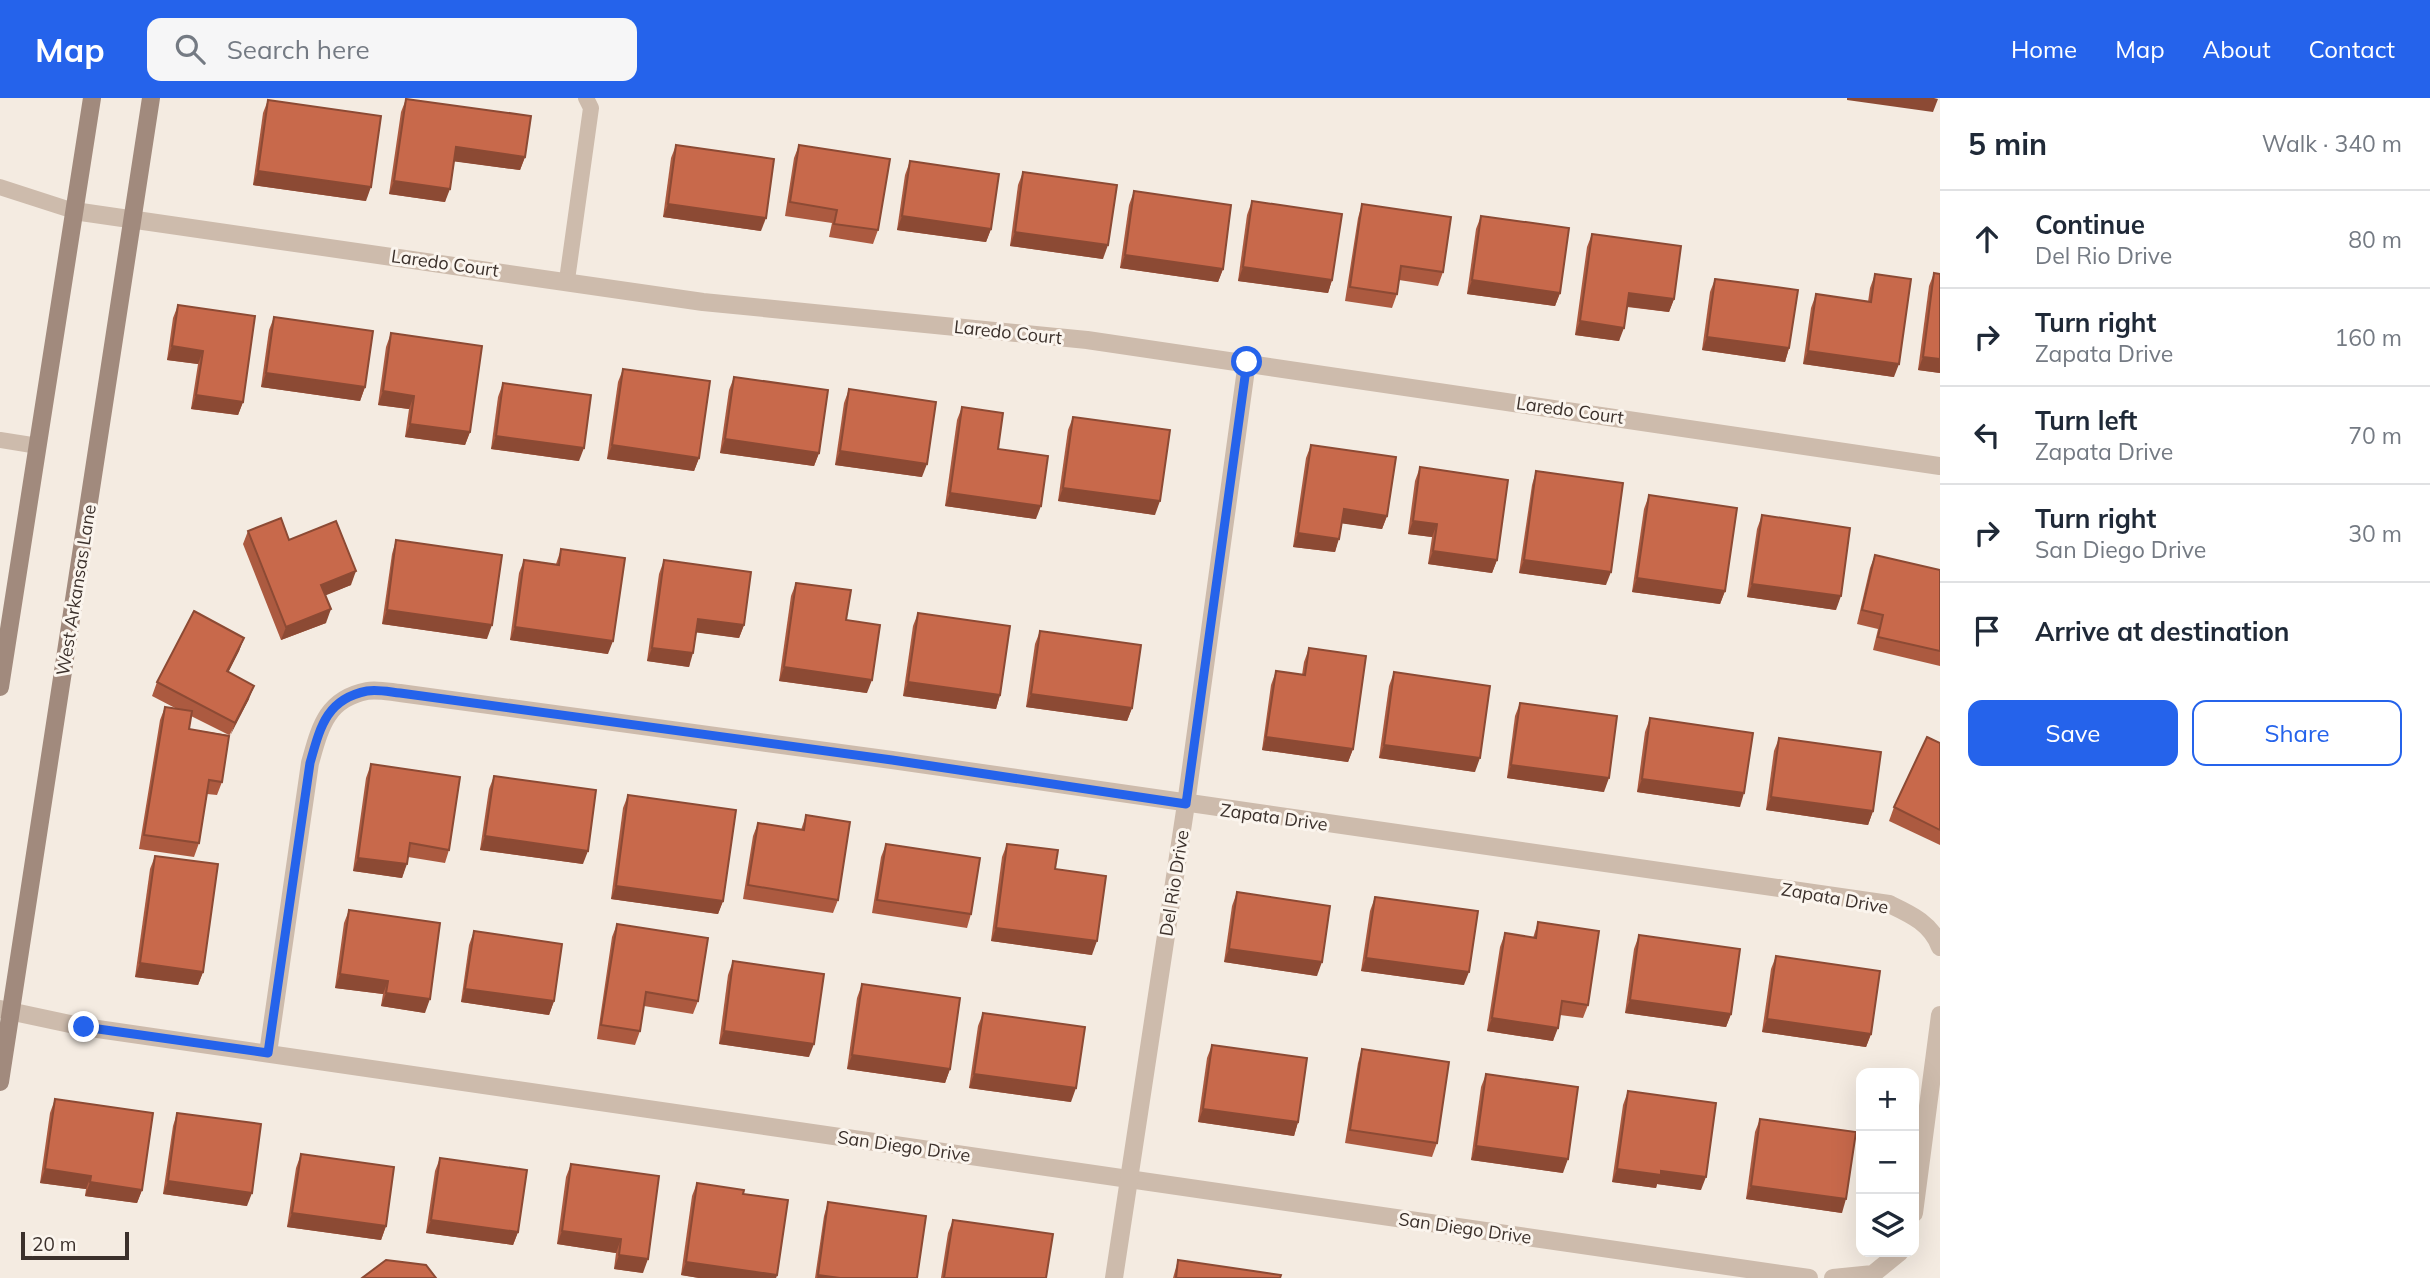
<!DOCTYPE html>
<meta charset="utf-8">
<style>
:root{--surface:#fff;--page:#f6f6f7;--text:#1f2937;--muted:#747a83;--line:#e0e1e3;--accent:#2563eb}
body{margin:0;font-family:Mulish,sans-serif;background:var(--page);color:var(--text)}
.controls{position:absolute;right:21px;bottom:21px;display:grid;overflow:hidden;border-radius:14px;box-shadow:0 7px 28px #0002}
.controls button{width:63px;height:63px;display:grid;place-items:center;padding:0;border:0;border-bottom:2px solid var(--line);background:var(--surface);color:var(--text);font:35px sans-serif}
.scale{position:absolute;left:21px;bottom:18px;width:108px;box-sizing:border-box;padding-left:7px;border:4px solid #3b302b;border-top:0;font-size:19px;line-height:24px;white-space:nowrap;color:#3b302b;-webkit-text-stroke:5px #fbf5ee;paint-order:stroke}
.stop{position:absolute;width:21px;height:21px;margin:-16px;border:5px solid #2563eb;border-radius:50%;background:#fff}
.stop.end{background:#2563eb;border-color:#fff;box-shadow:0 2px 7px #0008}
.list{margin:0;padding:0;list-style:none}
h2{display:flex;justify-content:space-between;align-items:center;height:91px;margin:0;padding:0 28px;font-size:30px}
h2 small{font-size:23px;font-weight:400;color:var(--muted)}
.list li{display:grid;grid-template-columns:46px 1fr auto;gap:21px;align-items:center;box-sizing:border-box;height:98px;padding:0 28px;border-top:2px solid var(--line)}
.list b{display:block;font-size:26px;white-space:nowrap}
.list p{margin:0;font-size:23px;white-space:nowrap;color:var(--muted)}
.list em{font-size:23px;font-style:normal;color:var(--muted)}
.actions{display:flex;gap:14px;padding:21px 28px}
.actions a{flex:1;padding:16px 0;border:2px solid var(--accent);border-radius:14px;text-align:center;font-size:24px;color:var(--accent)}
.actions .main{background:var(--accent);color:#fff}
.icon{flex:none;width:38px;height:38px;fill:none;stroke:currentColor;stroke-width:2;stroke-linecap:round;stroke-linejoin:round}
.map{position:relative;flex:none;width:1940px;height:1180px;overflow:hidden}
header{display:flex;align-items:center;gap:42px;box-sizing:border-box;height:98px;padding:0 35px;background:var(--accent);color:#fff}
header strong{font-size:33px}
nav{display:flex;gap:38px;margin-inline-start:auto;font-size:24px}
.search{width:490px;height:63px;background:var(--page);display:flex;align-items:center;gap:18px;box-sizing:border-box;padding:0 24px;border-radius:14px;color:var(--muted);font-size:26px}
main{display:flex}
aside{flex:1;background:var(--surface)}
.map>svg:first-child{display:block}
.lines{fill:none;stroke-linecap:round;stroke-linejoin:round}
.lane{stroke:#cdbbac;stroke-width:16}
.street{stroke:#cdbbac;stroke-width:18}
.secondary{stroke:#a18a7d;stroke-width:18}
.wall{fill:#ac5a40;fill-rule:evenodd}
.shaded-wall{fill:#8c4a34}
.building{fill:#c8694b;stroke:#8c4a34;stroke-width:2}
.route{stroke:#2563eb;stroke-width:9}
.labels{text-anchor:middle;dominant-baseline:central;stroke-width:6;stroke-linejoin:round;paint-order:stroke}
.street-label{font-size:18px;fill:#3b302b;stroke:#fbf5ee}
</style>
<header>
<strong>Map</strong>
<div class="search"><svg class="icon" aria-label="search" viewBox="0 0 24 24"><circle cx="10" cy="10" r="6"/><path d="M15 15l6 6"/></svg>Search here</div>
<nav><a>Home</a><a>Map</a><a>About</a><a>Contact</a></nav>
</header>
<main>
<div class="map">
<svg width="1940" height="1180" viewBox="0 0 1940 1180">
<rect width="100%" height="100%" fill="#f4ebe1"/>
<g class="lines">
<g class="lane">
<path d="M0,89L74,113"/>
<path d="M567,182L591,10L586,0"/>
<path d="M0,342L38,348"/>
</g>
<g class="street">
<path d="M74,113L703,204L1087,242L1940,368"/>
<path d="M0,911L84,929L1809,1180"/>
<path d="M268,955L310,665C320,630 326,601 367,593C377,591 390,594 400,595L892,662L1889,806C1910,816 1931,825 1940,849"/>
<path d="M1914,1115L1940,917"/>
<path d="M1114,1180L1186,706L1247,264"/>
<path d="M1833,1180L1873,1176L1900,1154"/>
</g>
<g class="secondary">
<path d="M0,589L92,0"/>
<path d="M0,984L151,0"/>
</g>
</g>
<g class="wall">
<path d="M406,1L525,59L520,72L454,63L445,104L389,96L401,14Z"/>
<path d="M268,2L366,103L253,87L263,15Z"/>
<path d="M676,47L761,133L663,119L671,60Z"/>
<path d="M799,47L878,132L873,146L829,139L832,125L785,118L794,60Z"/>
<path d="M910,63L991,131L986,144L897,132L905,77Z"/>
<path d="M1023,74L1103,161L1010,148L1018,87Z"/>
<path d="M1134,93L1223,171L1218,184L1120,170L1129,107Z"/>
<path d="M1252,103L1332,182L1328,195L1238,183L1247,117Z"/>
<path d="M1362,106L1443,174L1438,188L1399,182L1397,196L1392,210L1345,203L1358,120Z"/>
<path d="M1481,118L1560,195L1555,208L1467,196L1476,131Z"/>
<path d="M1592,136L1674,201L1669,214L1627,209L1619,243L1575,237L1587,149Z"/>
<path d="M1934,175L1940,176V275L1918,272L1929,188Z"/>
<path d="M1875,176L1894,279L1803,266L1811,210L1816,196L1868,204L1870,190Z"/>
<path d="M1715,181L1789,250L1785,264L1702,252L1710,194Z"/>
<path d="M178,207L243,304L238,317L191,311L198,266L167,262L173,220Z"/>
<path d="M274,219L365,289L360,303L261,289L269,232Z"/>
<path d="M391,235L470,334L465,347L405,339L409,311L378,307L386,249Z"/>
<path d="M623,271L699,360L694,373L607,361L618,284Z"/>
<path d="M734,279L819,355L814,368L720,355L729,292Z"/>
<path d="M503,285L579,363L491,351L498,299Z"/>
<path d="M849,291L922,379L835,367L844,305Z"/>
<path d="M962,309L998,351L1036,421L945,408L957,322Z"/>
<path d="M1073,319L1155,417L1058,403L1068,332Z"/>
<path d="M1311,347L1387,418L1382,431L1342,425L1335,454L1293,449L1306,360Z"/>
<path d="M1420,369L1497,462L1492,475L1428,466L1432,439L1408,436L1415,383Z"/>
<path d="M1536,373L1606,487L1519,475L1532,387Z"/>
<path d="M1649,397L1725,493L1720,506L1632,494L1644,411Z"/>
<path d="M1762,417L1836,512L1747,499L1757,431Z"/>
<path d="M248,433L289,442L351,487L325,497L326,525L281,542L243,446Z"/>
<path d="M396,442L487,541L382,526L392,456Z"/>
<path d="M561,451L608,556L510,542L519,475L524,462L556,466Z"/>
<path d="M1875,457L1940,472V568L1873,552L1878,531L1857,526L1870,470Z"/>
<path d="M664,462L744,527L739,540L696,534L689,569L647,563L659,476Z"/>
<path d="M796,485L846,522L867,595L779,583L791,498Z"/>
<path d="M918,515L1000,597L996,611L903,598L913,528Z"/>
<path d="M1040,533L1132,610L1127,623L1026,609L1035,546Z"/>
<path d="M244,540L239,553L228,574L249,601L229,638L222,684L217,697L207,696L199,745L194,759L139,751L160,622L165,609L177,611L152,598L157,584ZM191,618L229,637L189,631Z"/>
<path d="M1309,550L1353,651L1348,664L1262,652L1271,587L1276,573L1302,577L1304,564Z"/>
<path d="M1394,574L1475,674L1379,660L1389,588Z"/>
<path d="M1520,605L1604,694L1507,680L1515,618Z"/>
<path d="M1650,620L1740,709L1637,694L1645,634Z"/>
<path d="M1779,640L1873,713L1868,727L1766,712L1774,653Z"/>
<path d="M1940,645V747L1889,723L1894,709Z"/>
<path d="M371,666L449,752L445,765L408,759L402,780L353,773L366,680Z"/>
<path d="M494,678L583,766L480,752L489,691Z"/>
<path d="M628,697L723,803L718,816L611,801L623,710Z"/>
<path d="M806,717L838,802L833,815L743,801L753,738L758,725L801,732Z"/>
<path d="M886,746L971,816L967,830L872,815L881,759Z"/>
<path d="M1007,746L1055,771L1092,857L991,843L1002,759Z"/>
<path d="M155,758L203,874L198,887L135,879L150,771Z"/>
<path d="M1237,794L1317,878L1224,864L1232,808Z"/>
<path d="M1375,799L1464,887L1361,873L1370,813Z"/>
<path d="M349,812L425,915L381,908L383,896L335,890L344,825Z"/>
<path d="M1538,824L1588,907L1583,920L1560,917L1553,943L1487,933L1500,849L1505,835L1533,840Z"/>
<path d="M617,826L698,903L693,916L644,908L640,933L635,947L597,941L612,839Z"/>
<path d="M474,833L554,903L549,917L461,904L469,847Z"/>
<path d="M1639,837L1731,916L1726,929L1625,915L1634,851Z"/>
<path d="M1776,858L1871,936L1866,949L1762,934L1771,871Z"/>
<path d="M733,863L809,959L719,946L728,877Z"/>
<path d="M862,886L950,971L945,985L847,971L857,900Z"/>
<path d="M983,915L1071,1004L969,990L978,928Z"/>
<path d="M1212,947L1298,1024L1294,1038L1198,1024L1207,960Z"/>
<path d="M1362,951L1437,1045L1432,1059L1345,1045L1358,965Z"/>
<path d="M1486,976L1563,1075L1471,1062L1481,989Z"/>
<path d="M1628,993L1701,1092L1657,1086L1656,1090L1612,1084L1623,1007Z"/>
<path d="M55,1001L142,1092L137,1105L85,1098L86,1091L40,1085L50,1015Z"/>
<path d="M177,1015L247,1108L163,1096L173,1028Z"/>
<path d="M1760,1021L1842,1115L1746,1101L1755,1034Z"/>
<path d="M301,1056L386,1128L381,1142L287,1129L296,1070Z"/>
<path d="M440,1060L518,1134L513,1147L426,1135L435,1073Z"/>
<path d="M571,1066L643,1175L614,1171L616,1155L557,1146L566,1079Z"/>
<path d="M697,1085L743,1096L777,1177L776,1180H699L681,1177L692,1098Z"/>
<path d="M828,1104L917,1180H815L824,1118Z"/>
<path d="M953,1122L1046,1180H941L948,1135Z"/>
<path d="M1178,1162L1280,1180H1173Z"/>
</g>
<g class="shaded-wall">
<path d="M1847,0H1934L1938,1L1933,14L1847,2Z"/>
<path d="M456,49L525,59L520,72L451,63Z"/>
<path d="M258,73L371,89L366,103L253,87Z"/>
<path d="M394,83L450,91L445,104L389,96Z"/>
<path d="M668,106L766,120L761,133L663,119Z"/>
<path d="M902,118L991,131L986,144L897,132Z"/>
<path d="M1015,134L1108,147L1103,161L1010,148Z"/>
<path d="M1125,157L1223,171L1218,184L1120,170Z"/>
<path d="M1243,169L1332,182L1328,195L1238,183Z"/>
<path d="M1472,182L1560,195L1555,208L1467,196Z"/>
<path d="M1629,195L1674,201L1669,214L1624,208Z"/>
<path d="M1580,223L1624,230L1619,243L1575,237Z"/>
<path d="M1707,239L1789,250L1785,264L1702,252Z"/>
<path d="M172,248L203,253L198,266L167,262Z"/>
<path d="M1808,253L1899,266L1894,279L1803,266Z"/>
<path d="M1923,259L1940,261V275L1918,272Z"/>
<path d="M266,275L365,289L360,303L261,289Z"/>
<path d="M383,293L414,298L409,311L378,307Z"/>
<path d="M196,297L243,304L238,317L191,311Z"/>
<path d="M410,326L470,334L465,347L405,339Z"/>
<path d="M496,338L584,350L579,363L491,351Z"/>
<path d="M725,341L819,355L814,368L720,355Z"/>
<path d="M612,347L699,360L694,373L607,361Z"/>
<path d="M840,353L927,366L922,379L835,367Z"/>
<path d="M1063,390L1160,403L1155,417L1058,403Z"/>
<path d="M950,395L1041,408L1036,421L945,408Z"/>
<path d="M1344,411L1387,418L1382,431L1339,425Z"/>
<path d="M1413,423L1437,426L1432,439L1408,436Z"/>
<path d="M1298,435L1339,441L1335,454L1293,449Z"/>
<path d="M1433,453L1497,462L1492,475L1428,466Z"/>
<path d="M1524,462L1611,474L1606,487L1519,475Z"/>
<path d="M356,473L351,487L317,501L321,487Z"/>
<path d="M1637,480L1725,493L1720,506L1632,494Z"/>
<path d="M1752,486L1841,498L1836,512L1747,499Z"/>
<path d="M331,511L326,525L281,542L286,529Z"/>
<path d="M387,512L492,527L487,541L382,526Z"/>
<path d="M698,521L744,527L739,540L693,534Z"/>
<path d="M515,529L613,543L608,556L510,542Z"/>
<path d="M244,540L239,553L222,587L227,573Z"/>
<path d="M652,550L693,555L689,569L647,563Z"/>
<path d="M784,569L872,582L867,595L779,583Z"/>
<path d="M908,584L1000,597L996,611L903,598Z"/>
<path d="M254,588L249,601L230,638L235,625Z"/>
<path d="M1031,596L1132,610L1127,623L1026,609Z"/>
<path d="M1266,639L1353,651L1348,664L1262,652Z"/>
<path d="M1384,647L1480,660L1475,674L1379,660Z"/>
<path d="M1511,667L1609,680L1604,694L1507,680Z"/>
<path d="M1642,681L1744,695L1740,709L1637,694Z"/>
<path d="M1771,699L1873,713L1868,727L1766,712Z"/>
<path d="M485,738L588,753L583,766L480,752Z"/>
<path d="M358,760L407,766L402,780L353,773Z"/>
<path d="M616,788L723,803L718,816L611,801Z"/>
<path d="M996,830L1097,843L1092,857L991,843Z"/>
<path d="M1229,851L1322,864L1317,878L1224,864Z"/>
<path d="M1366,860L1469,874L1464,887L1361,873Z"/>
<path d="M140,865L203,874L198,887L135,879Z"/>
<path d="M340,876L388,883L383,896L335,890Z"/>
<path d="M465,891L554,903L549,917L461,904Z"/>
<path d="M386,895L430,901L425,915L381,908Z"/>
<path d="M1630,902L1731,916L1726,929L1625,915Z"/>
<path d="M1492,920L1558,930L1553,943L1487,933Z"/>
<path d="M1767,921L1871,936L1866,949L1762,934Z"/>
<path d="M724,933L814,946L809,959L719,946Z"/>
<path d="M852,957L950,971L945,985L847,971Z"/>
<path d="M974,976L1076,990L1071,1004L969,990Z"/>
<path d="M1203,1011L1298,1024L1294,1038L1198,1024Z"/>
<path d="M1476,1048L1568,1061L1563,1075L1471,1062Z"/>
<path d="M45,1071L91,1078L86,1091L40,1085Z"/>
<path d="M1617,1071L1661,1073L1706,1079L1701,1092L1657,1086L1656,1090L1612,1084Z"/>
<path d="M168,1083L252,1095L247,1108L163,1096Z"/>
<path d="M90,1084L142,1092L137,1105L85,1098Z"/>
<path d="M1751,1088L1846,1101L1842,1115L1746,1101Z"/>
<path d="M292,1115L386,1128L381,1142L287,1129Z"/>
<path d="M431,1122L518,1134L513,1147L426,1135Z"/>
<path d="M562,1133L621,1141L616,1155L557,1146Z"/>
<path d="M619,1157L648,1161L643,1175L614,1171Z"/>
<path d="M686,1164L777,1177L776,1180H699L681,1177Z"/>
<path d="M818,1177L840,1180H817Z"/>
</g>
<g class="building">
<path d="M406,1L531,18L525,59L456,49L450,91L394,83Z"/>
<path d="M268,2L381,18L371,89L258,73Z"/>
<path d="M676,47L774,61L766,120L668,106Z"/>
<path d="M799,47L890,61L878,132L834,126L837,112L790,104Z"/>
<path d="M910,63L999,76L991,131L902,118Z"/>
<path d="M1023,74L1117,87L1108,147L1015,134Z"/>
<path d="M1134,93L1231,107L1223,171L1125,157Z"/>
<path d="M1252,103L1342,116L1332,182L1243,169Z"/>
<path d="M1362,106L1451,119L1443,174L1401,168L1397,196L1350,189Z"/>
<path d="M1481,118L1569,130L1560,195L1472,182Z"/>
<path d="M1592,136L1681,148L1674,201L1629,195L1624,230L1580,223Z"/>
<path d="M1934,175L1940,176V261L1923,259Z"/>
<path d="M1875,176L1911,181L1899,266L1808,253L1816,196L1871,204Z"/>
<path d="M1715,181L1798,192L1789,250L1707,239Z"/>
<path d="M178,207L255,218L243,304L196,297L203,253L172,248Z"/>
<path d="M274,219L373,233L365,289L266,275Z"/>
<path d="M391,235L482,248L470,334L410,326L414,298L383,293Z"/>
<path d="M623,271L710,283L699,360L612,347Z"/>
<path d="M734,279L828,292L819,355L725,341Z"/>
<path d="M503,285L591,297L584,350L496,338Z"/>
<path d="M849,291L936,304L927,366L840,353Z"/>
<path d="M962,309L1003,315L998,351L1048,358L1041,408L950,395Z"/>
<path d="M1073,319L1170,332L1160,403L1063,390Z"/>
<path d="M1311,347L1396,359L1387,418L1344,411L1339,441L1298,435Z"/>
<path d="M1420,369L1508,382L1497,462L1433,453L1437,426L1413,423Z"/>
<path d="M1536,373L1623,385L1611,474L1524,462Z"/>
<path d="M1649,397L1737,410L1725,493L1637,480Z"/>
<path d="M1762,417L1850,430L1841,498L1752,486Z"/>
<path d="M281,420L289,442L336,423L356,473L321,487L331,511L286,529L248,433Z"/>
<path d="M396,442L502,457L492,527L387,512Z"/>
<path d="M561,451L625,460L613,543L515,529L524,462L559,467Z"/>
<path d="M1875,457L1940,472V553L1878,539L1883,517L1862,512Z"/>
<path d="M664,462L751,474L744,527L698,521L693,555L652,550Z"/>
<path d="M796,485L851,492L846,522L880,527L872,582L784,569Z"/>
<path d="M194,513L244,540L227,573L254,588L235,625L157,584Z"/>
<path d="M918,515L1010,528L1000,597L908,584Z"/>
<path d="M1040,533L1141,547L1132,610L1031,596Z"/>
<path d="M1309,550L1366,558L1353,651L1266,639L1276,573L1305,577Z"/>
<path d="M1394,574L1490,588L1480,660L1384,647Z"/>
<path d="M1520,605L1617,618L1609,680L1511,667Z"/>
<path d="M165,609L192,613L189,631L229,638L222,684L209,682L199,745L144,737Z"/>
<path d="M1650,620L1753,635L1744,695L1642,681Z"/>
<path d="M1927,639L1940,645V732L1894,709Z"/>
<path d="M1779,640L1881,654L1873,713L1771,699Z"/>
<path d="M371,666L460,679L449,752L410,745L407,766L358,760Z"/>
<path d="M494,678L596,692L588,753L485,738Z"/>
<path d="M628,697L736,712L723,803L616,788Z"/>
<path d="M806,717L850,724L838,802L748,787L758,725L804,732Z"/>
<path d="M886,746L980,760L971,816L877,802Z"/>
<path d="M1007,746L1058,752L1055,771L1106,778L1097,843L996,830Z"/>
<path d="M155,758L218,766L203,874L140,865Z"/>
<path d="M1237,794L1330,808L1322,864L1229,851Z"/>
<path d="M1375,799L1478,813L1469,874L1366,860Z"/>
<path d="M349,812L440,825L430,901L386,895L388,883L340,876Z"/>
<path d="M1538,824L1599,833L1588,907L1562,903L1558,930L1492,920L1505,835L1536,840Z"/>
<path d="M617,826L708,840L698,903L646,894L640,933L601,927Z"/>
<path d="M474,833L562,846L554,903L465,891Z"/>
<path d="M1639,837L1740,851L1731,916L1630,902Z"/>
<path d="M1776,858L1880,873L1871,936L1767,921Z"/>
<path d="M733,863L824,876L814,946L724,933Z"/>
<path d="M862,886L960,900L950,971L852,957Z"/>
<path d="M983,915L1085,929L1076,990L974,976Z"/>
<path d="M1212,947L1307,960L1298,1024L1203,1011Z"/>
<path d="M1362,951L1449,964L1437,1045L1350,1032Z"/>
<path d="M1486,976L1578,989L1568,1061L1476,1048Z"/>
<path d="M1628,993L1716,1005L1706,1079L1661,1073V1077L1617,1071Z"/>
<path d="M55,1001L153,1015L142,1092L90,1084L91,1078L45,1071Z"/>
<path d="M177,1015L261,1026L252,1095L168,1083Z"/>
<path d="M1760,1021L1856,1034L1846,1101L1751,1088Z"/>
<path d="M301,1056L394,1069L386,1128L292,1115Z"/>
<path d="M440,1060L527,1072L518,1134L431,1122Z"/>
<path d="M571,1066L659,1078L648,1161L619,1157L621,1141L562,1133Z"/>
<path d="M697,1085L744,1092L743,1096L788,1102L777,1177L686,1164Z"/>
<path d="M828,1104L926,1118L917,1180H840L818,1177Z"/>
<path d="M953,1122L1053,1136L1046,1180H944Z"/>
<path d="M386,1162L426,1167L436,1180H362Z"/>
<path d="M1178,1162L1281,1177L1280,1180H1176Z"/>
</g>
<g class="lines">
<path class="route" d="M84,929L268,955L310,665C320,630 326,601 367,593C377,591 390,594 400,595L892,662L1186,706L1247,264"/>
</g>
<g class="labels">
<g class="street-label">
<text transform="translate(445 165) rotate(8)">Laredo Court</text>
<text transform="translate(1008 234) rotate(6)">Laredo Court</text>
<text transform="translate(1570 312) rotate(8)">Laredo Court</text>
<text transform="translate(76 492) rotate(-81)">West Arkansas Lane</text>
<text transform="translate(1274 719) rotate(8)">Zapata Drive</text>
<text transform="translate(1174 785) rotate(-81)">Del Rio Drive</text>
<text transform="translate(1835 800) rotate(10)">Zapata Drive</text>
<text transform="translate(904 1048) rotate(8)">San Diego Drive</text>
<text transform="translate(1465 1130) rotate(8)">San Diego Drive</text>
</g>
</g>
</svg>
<div class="controls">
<button>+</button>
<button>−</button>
<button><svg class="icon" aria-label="layers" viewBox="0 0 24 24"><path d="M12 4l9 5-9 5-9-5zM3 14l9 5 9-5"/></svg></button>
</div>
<div class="scale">20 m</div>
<div class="stop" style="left:1247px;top:264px"></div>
<div class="stop end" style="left:84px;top:929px"></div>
</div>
<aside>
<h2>5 min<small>Walk · 340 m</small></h2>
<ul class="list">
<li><svg class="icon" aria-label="ahead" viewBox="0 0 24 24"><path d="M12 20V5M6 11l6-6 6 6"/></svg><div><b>Continue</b><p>Del Rio Drive</p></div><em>80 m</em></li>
<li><svg class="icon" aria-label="right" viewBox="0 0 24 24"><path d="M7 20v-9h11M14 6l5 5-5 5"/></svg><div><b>Turn right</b><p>Zapata Drive</p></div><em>160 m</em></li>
<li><svg class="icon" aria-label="left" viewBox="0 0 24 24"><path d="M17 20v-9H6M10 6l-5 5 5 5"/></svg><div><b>Turn left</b><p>Zapata Drive</p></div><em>70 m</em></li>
<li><svg class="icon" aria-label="right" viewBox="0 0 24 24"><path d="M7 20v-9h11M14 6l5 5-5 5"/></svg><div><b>Turn right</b><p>San Diego Drive</p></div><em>30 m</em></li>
<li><svg class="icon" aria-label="arrive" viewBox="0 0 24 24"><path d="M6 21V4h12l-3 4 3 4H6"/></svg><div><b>Arrive at destination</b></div></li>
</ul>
<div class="actions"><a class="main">Save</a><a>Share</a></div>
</aside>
</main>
